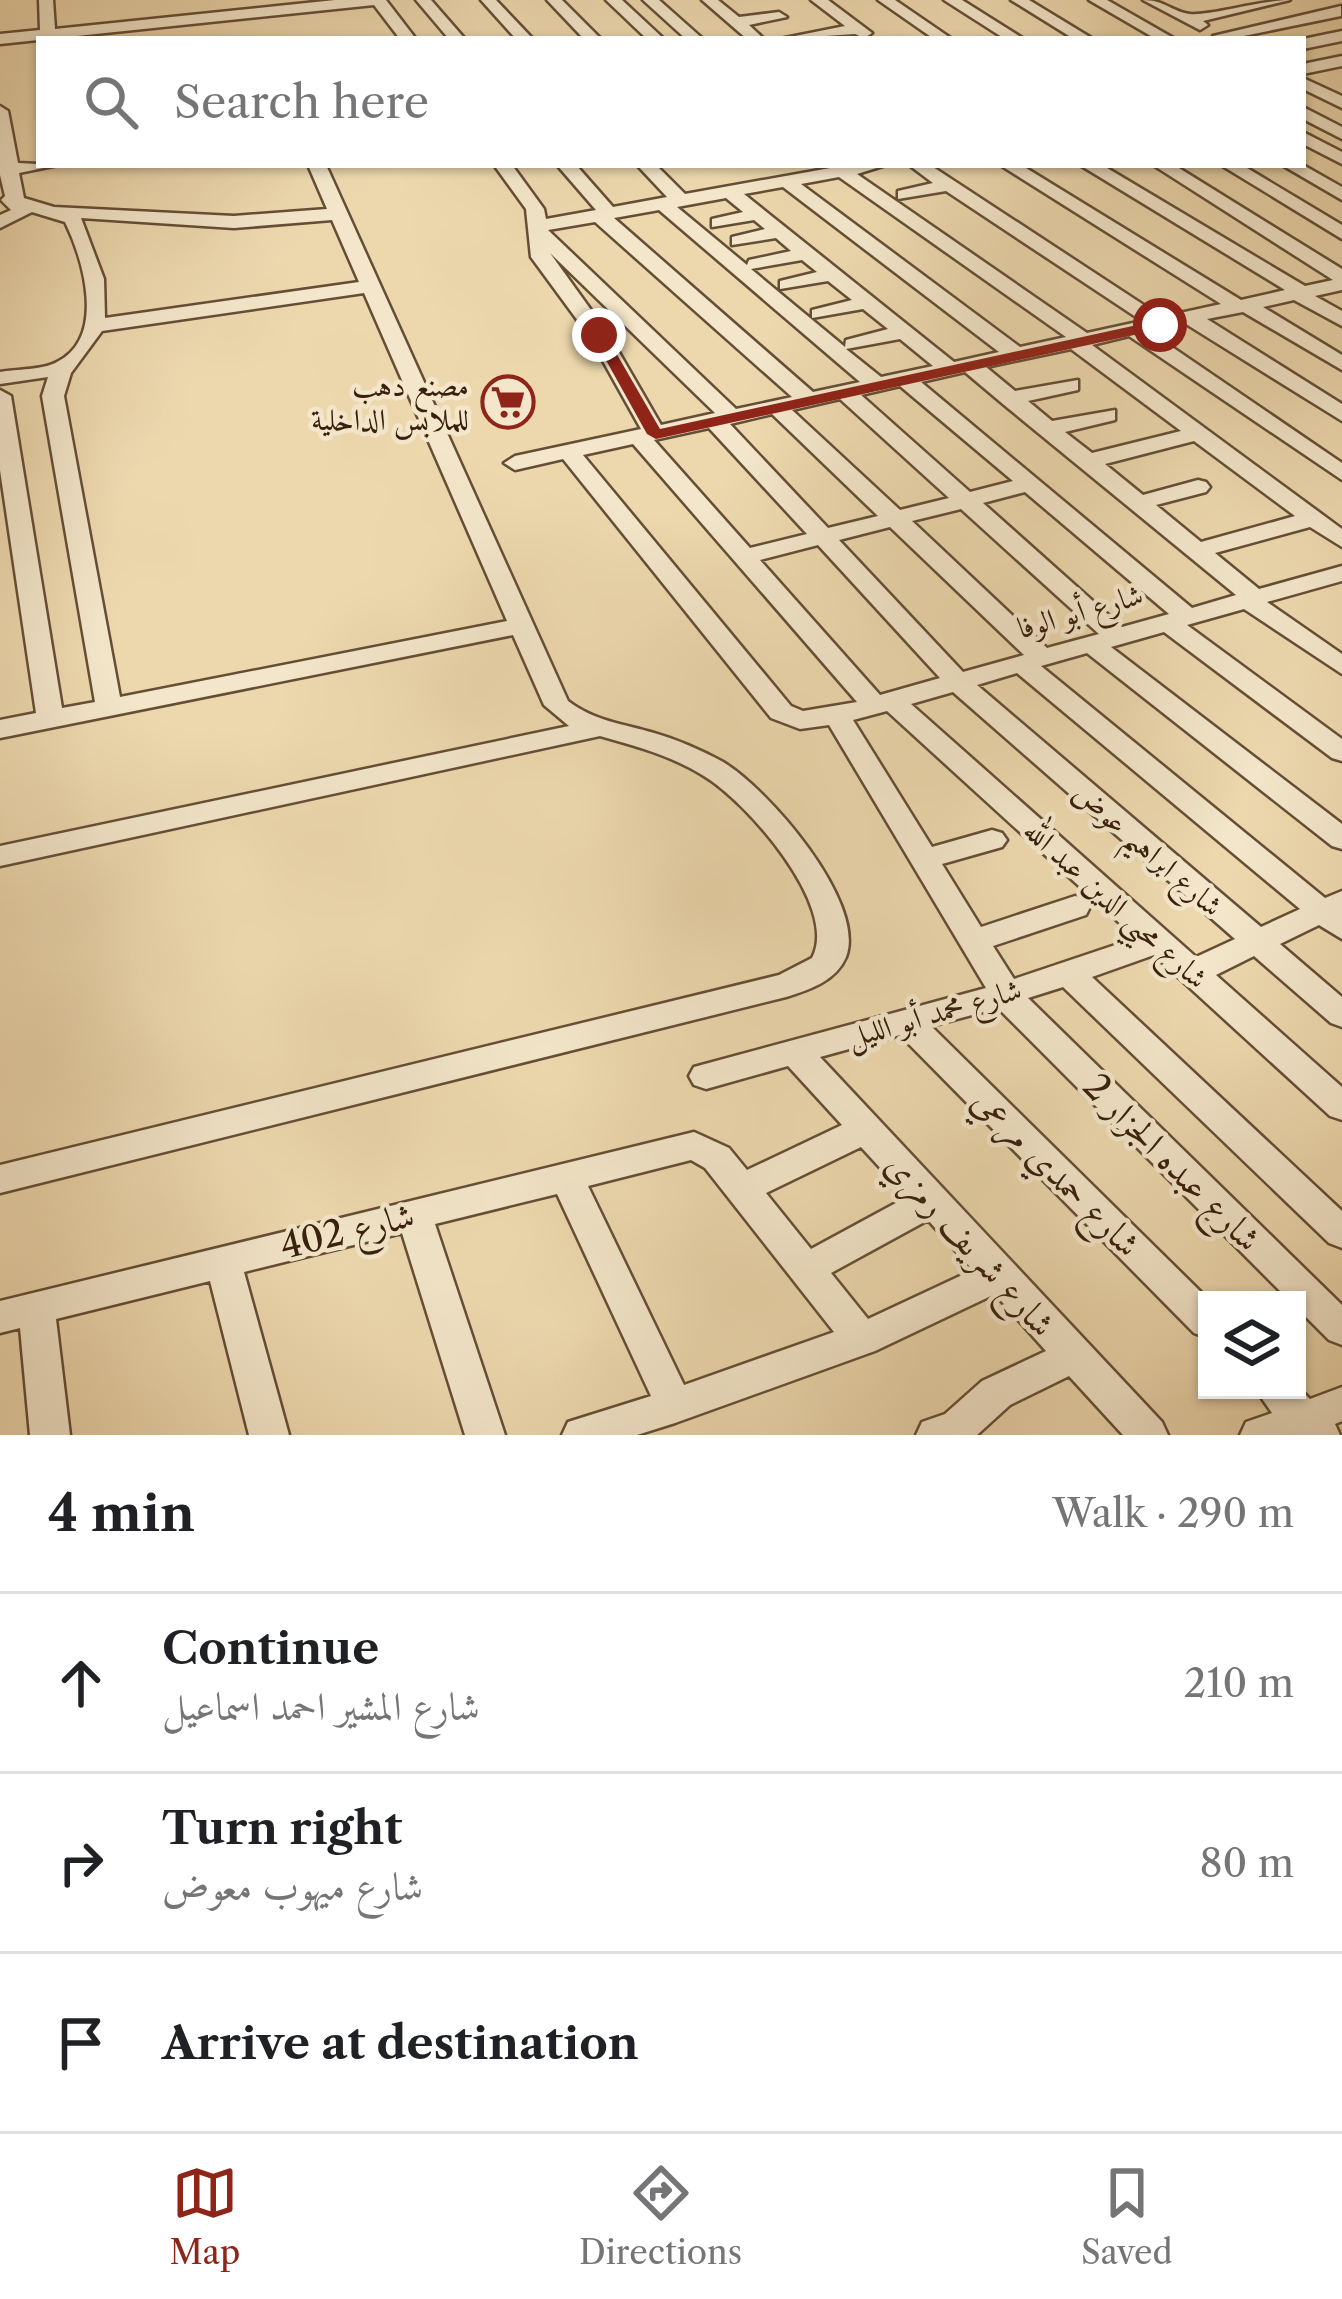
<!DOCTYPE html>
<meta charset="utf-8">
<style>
:root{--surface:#fff;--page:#f6f6f6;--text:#202124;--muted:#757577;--line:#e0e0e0;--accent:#8f2418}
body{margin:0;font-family:"Libre Caslon Text",Amiri,serif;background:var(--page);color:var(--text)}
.controls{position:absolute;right:36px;bottom:36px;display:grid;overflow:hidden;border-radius:0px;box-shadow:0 3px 9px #0004}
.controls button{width:108px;height:108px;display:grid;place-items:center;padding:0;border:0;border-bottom:3px solid var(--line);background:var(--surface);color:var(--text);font:60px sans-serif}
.stop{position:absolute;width:36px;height:36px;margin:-27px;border:9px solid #8f2418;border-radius:50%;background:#fff}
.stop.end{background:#8f2418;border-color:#fff;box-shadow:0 3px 12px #0008}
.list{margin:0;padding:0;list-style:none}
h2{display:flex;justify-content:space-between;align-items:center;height:156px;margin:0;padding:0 48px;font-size:51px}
h2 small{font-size:39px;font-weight:400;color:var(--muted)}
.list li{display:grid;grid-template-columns:78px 1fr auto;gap:36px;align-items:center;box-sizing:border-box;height:180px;padding:0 48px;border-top:3px solid var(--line)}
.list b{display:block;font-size:45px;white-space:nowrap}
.list p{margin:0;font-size:39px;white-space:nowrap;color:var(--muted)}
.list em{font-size:39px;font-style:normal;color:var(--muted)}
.icon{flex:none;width:66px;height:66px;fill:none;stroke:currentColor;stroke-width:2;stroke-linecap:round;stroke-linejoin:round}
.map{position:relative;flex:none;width:1342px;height:1435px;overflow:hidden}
.search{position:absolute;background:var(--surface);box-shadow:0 3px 9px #0004;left:36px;right:36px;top:36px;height:132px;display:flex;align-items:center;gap:30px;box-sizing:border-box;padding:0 42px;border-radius:0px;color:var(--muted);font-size:45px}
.sheet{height:696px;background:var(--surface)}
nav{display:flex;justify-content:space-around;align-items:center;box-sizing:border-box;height:168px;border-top:3px solid var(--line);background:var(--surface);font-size:33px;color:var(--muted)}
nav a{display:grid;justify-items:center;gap:6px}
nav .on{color:var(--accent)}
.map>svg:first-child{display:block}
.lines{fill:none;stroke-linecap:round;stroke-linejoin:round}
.minor-casing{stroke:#654e36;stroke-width:5}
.minor{fill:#f3e6ca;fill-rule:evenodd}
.route{fill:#8f2418}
.labels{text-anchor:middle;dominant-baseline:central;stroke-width:9;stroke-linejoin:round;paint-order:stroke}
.poi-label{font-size:30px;fill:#38200e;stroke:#f3e6ca;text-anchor:end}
.street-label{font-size:30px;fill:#38200e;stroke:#f3e6ca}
.near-street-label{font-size:36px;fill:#38200e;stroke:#f3e6ca}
</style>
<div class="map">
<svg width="1342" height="1435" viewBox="0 0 1342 1435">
<rect width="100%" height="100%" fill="#edd8ae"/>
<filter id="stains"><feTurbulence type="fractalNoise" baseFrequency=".00167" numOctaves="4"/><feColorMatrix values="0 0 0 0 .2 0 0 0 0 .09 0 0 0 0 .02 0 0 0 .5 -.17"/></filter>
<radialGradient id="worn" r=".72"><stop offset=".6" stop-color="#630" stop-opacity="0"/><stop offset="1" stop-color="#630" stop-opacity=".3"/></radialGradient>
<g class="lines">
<g class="minor-casing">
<g id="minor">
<path d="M39,0H53L55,29L335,0H386L416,39H400L374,5L0,44V34L40,30Z"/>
<path d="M416,0H431L465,39H449Z"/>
<path d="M481,0H496L533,39H516Z"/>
<path d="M547,0H562L601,39H584Z"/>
<path d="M606,0H622L664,39H647Z"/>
<path d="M643,0H659L703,39H686Z"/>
<path d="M702,0H718L739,17L779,12L787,17L749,25L764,39H747Z"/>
<path d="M811,0H828L872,33L864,38L855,34L780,39L845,26Z"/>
<path d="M878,0H895L952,39H934Z"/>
<path d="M944,0H962L1024,39H1005Z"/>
<path d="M1011,0H1029L1093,39H1074Z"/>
<path d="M1089,0H1107L1175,39H1156Z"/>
<path d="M1143,0C1165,0 1172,12 1190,14C1209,16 1262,0 1290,0L1203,21L1208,25L1200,30Z"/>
<path d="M1341,6V16L1229,39L1213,36Z"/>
<path d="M1342,31V41L1303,49V39Z"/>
<path d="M1342,56V66L1303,74V64Z"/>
<path d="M1303,78L1342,96V108L1303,89Z"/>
<path d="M0,106L8,111L18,163L58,165L19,173L24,198L54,207L234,216L327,209L308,165H326L568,701C594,721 624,724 654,733C678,740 701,750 723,762C767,788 867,902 846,957C836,981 809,990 786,997L0,1193V1165L779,975L812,958C840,907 746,801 704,776C672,756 636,746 600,736L0,866V846L569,726L544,705L513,635L0,738V720L36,713L0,470V390L11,396L62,708L95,702L42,396L48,377L0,384V372C16,369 43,370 57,362C107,337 83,259 65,222L32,212L0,228V215L11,210L1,200L5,196L0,175ZM81,218L234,228L332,220L359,282L105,318L104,279ZM364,293L507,621L120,697L64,396L71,373L102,331Z"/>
<path d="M1303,107L1342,127V139L1303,119Z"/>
<path d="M1303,132L1342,152V164L1303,144Z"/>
<path d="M494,165H512L544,209L546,219L596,210L557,165H576L613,207L667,197L637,165H656L685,194L847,165H886L857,174L1087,333L1142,321L946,191L898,199V191L933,183L909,165H930L1162,317L1221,304L1000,165H1021L1241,300L1285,290L1080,165H1102L1305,286L1333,280L1153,165H1174L1342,269V290L1315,296L1342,311V326L1294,300L1263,307L1342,355V370L1243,312L1207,319L1342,404V421L1186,324L1150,332L1342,463V480L1129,336L1092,345L1342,529V547L1310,527L1215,553L1259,589L1342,566V581L1267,602L1342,654V674L1244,609L1187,625L1342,739V761L1332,758L1164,632L1111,647L1342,824V849L1332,846L1087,653L1041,666L1325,898L1342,891V939L1319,925L1280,944L1342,997V1027L1331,1023L1254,956L1216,975L1342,1087V1120L1330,1116L1154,955L1092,977L1342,1211V1248L1329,1243L1063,987L1028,998L1342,1305V1345L1329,1340L1297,1308V1300H1289L998,1008L931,1026L1209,1300L1207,1338L1194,1333L900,1035L820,1057L1162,1422L1168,1435H1123L1069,1376L1010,1405L977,1435H916L922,1422L945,1414L982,1381L1046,1351L995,1294L875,1351L675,1423L637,1435H562L568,1422L651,1396L557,1194L435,1224L505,1435H465L402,1233L244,1272L289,1435H249L210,1281L56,1319L70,1435H30L20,1328L0,1333V1301L694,1132L729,1148L747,1170L842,1125L788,1066L706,1089L694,1085L689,1076L694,1067L986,988L829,725L800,729L771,718L563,459L515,470L504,463L515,456L641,429L589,336L531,257L526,209ZM839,177L1066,337L1020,347L801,184ZM783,187L999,352L954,362L744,194ZM726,198L743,212L712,219V227L754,220L765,229L732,237V245L776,238L791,251L749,260L747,265L677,207ZM659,210L860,382L813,392L614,218ZM595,222L792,397L736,409L548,230ZM550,253L715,413L661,425L609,335ZM802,260L817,272L780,281V289L828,281L852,300L812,310V318L863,309L888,329L846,340L845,347L751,269ZM900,339L933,366L881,377L846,349ZM1071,349L1181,431L1092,453L1065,432L1115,420V410L1052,421L1028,401L1078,390V380L1015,391L986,367ZM965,372L1003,404L1236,595L1192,608L921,382ZM900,386L1013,481L970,492L861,395ZM840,399L949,498L900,510L792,410ZM772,414L878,516L828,528L730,424ZM709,428L807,534L750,548L654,440ZM1194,441L1295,516L1201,542L1156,505L1206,492L1210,487L1206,482L1198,480L1143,495L1105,464ZM633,444L857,702L803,711L791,706L583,455ZM1025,492L1169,614L1122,627L983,503ZM961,509L1099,634L1047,648L912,521ZM890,527L1024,655L963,672L839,540ZM818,545L940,678L880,695L760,560ZM1017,673L1300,909L1261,927L977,685ZM953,692L1235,939L1196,957L911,704ZM887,711L1136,938L1014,979L993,946L1086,915L1090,907L1086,899L1075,896L981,927L942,864L1002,847L1007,840L1002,833L992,830L932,847L853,720ZM861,1147L907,1197L811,1249L766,1193ZM691,1160L705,1168L834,1332L684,1385L588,1186ZM928,1220L973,1270L868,1319L831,1273Z"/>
<path d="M1221,165H1242L1342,225V239Z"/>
<path d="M1282,165H1303L1342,187V200Z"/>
<path d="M1297,1386L1310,1399L1342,1387V1421L1335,1424L1340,1435H1240L1246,1422L1272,1413L1256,1390H1297Z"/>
</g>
</g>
<use href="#minor" class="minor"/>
</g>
<path class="route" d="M1160,320L1166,328L656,439L647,434L592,335L604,332L660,429Z"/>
<defs>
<g id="supermarket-ring" transform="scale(2.7)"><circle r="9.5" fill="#f3e6ca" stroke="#8f2418" stroke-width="1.5"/><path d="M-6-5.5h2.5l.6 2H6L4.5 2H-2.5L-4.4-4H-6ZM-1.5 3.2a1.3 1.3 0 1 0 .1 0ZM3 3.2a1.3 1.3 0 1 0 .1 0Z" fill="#8f2418"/></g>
</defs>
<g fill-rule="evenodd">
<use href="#supermarket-ring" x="508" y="402"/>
</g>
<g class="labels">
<g class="poi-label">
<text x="469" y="385">مصنع دهب<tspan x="469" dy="34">للملابس الداخلية</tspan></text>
</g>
<g class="street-label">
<text transform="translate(1080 611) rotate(-16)">شارع أبو الوفا</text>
<text transform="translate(1148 849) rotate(41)">شارع ابراهيم عوض</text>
<text transform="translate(1116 904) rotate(42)">شارع محيي الدين عبد الله</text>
<text transform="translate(934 1013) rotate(-16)">شارع محمد أبو الليل</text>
</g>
<g class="near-street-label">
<text transform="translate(1173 1162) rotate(45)">شارع عبده الجزار 2</text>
<text transform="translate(1057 1172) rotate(45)">شارع حمدي مرعي</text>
<text transform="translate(347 1230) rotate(-14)">شارع 402</text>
<text transform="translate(971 1244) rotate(48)">شارع شريف رمزي</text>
</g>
</g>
<rect width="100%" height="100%" filter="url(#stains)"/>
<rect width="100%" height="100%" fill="url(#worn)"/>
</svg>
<div class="controls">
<button><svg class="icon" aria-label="layers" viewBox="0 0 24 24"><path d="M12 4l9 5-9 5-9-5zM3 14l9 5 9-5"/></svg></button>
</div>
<div class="stop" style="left:1160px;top:325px"></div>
<div class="stop end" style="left:599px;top:335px"></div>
<div class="search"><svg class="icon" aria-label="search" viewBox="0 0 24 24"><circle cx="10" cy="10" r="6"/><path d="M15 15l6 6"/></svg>Search here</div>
</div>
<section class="sheet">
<h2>4 min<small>Walk · 290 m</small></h2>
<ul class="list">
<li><svg class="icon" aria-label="ahead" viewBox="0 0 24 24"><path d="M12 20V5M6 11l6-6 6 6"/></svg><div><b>Continue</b><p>شارع المشير احمد اسماعيل</p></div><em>210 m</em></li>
<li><svg class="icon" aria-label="right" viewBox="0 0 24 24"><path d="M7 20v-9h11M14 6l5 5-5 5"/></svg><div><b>Turn right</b><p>شارع ميهوب معوض</p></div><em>80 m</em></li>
<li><svg class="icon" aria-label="arrive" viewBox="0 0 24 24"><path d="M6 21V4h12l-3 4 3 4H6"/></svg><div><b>Arrive at destination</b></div></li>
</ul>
</section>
<nav>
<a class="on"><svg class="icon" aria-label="map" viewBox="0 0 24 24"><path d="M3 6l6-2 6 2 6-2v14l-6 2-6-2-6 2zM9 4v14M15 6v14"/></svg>Map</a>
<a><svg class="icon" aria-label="directions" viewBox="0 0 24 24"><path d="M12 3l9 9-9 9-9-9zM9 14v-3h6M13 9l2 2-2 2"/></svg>Directions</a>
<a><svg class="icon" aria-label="saved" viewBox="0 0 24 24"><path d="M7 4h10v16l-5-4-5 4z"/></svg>Saved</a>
</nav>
